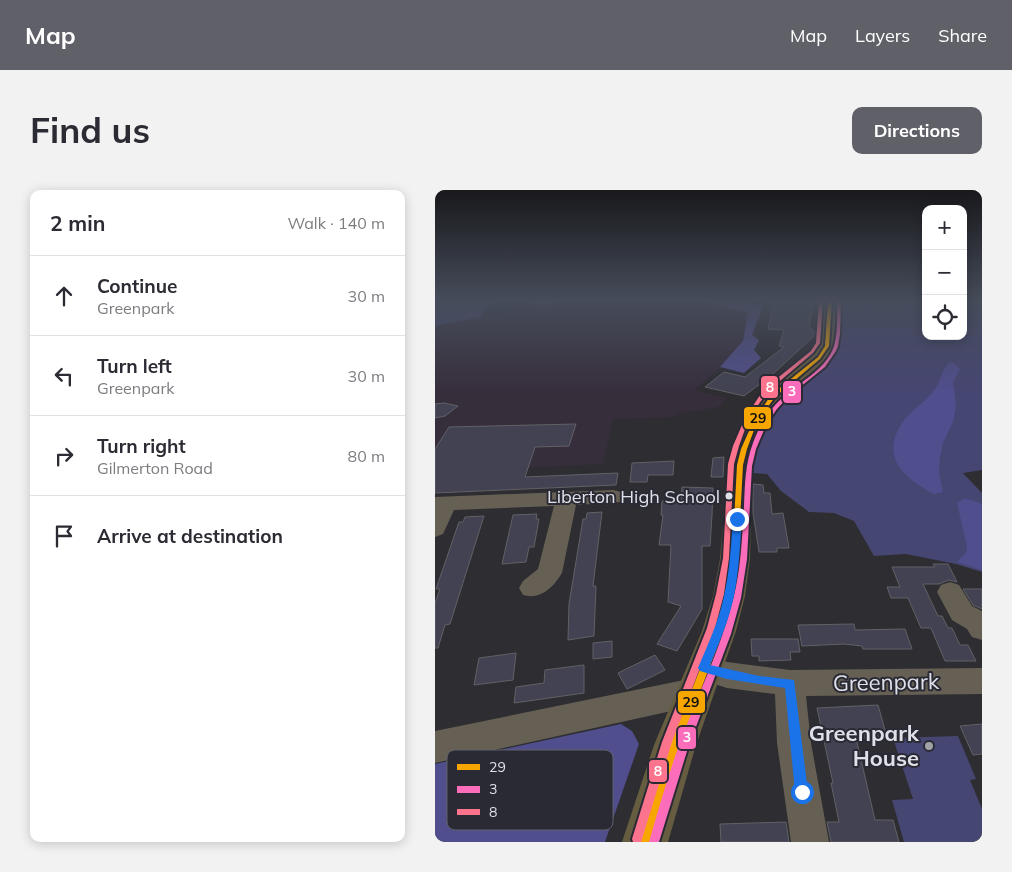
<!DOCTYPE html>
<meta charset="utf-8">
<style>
:root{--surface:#fff;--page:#f2f2f3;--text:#2b2b33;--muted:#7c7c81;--line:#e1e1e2;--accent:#606168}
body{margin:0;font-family:Mulish,sans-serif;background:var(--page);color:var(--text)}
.controls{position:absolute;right:15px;top:15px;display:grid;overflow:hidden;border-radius:10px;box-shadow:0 2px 12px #0003}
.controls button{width:45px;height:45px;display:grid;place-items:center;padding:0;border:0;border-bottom:1px solid var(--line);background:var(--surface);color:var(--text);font:25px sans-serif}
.stop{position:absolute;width:15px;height:15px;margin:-11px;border:4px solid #1a73e8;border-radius:50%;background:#fff}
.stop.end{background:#1a73e8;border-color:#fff;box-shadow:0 1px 5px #0008}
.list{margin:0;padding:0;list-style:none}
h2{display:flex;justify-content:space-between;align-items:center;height:65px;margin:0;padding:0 20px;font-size:21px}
h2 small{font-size:16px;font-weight:400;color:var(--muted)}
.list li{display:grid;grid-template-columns:32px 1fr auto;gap:15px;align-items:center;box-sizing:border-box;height:80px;padding:0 20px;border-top:1px solid var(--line)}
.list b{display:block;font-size:19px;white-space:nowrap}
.list p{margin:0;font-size:16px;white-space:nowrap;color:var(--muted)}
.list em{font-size:16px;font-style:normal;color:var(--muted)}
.icon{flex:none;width:28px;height:28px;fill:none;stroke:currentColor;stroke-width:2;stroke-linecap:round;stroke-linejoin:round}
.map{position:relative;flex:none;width:547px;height:652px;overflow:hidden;border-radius:10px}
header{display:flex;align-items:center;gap:30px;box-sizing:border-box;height:70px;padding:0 25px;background:var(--accent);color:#fff}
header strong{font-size:24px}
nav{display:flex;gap:28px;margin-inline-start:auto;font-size:18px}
.intro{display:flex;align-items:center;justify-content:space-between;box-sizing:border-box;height:120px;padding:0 30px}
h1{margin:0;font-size:35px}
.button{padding:12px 22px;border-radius:10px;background:var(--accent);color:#fff;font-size:18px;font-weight:700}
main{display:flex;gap:30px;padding:0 30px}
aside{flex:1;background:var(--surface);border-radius:10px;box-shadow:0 2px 12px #0003}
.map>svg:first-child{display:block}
.education{fill:#372e3c}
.green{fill:#464672}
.forest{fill:#504e8c}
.building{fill:#424252;stroke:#616166}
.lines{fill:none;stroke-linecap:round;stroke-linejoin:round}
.minor{fill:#666054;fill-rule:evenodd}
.major{fill:#665d41;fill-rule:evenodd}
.bus-1-casing{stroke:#2a2a35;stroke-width:4}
.bus-2-casing{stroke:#2a2a35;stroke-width:4}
.bus-3-casing{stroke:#2a2a35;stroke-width:4}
.bus-1{fill:#f7a600;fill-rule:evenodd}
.bus-2{fill:#fb6dba;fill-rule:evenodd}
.bus-3{fill:#fc738d;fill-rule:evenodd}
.route{fill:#1a73e8}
.bus-dot{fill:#e0e1e8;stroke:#2a2a35;stroke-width:2}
.poi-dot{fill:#a1a2a8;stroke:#2a2a35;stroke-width:2}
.labels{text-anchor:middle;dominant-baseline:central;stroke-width:4;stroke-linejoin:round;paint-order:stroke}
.bus-label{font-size:18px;fill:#e0e1e8;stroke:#2a2a35;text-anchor:end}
.near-street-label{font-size:22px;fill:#e0e1e8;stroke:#2a2a35}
.near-poi-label{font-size:22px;font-weight:bold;fill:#e0e1e8;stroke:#2a2a35;text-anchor:end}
.key{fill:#2a2a35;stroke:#61616b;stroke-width:1}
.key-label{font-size:14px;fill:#e0e1e8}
.line-badge{stroke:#2a2a35;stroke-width:2}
.badge-label{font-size:14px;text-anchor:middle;font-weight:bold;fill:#fff}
.pale-badge-label{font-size:14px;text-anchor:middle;font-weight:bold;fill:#111}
</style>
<header>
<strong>Map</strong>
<nav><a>Map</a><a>Layers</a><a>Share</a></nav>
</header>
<div class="intro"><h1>Find us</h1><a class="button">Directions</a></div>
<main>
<aside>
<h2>2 min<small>Walk · 140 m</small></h2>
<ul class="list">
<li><svg class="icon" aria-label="ahead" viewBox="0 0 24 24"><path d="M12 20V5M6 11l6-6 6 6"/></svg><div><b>Continue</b><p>Greenpark</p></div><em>30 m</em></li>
<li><svg class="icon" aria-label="left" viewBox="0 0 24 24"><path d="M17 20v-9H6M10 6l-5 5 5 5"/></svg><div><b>Turn left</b><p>Greenpark</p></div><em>30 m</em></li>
<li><svg class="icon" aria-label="right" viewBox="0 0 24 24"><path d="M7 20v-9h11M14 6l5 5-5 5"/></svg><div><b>Turn right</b><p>Gilmerton Road</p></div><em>80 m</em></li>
<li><svg class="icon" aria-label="arrive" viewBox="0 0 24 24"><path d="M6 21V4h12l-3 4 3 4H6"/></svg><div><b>Arrive at destination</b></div></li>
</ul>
</aside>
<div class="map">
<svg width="547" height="652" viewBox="0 0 547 652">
<rect width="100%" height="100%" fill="#2d2d32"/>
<path class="education" d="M131,110H278L330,117L320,142L322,147L259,200L291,208L284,217L242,224L241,227L178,229L168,274L0,282V136Z"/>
<g class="green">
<path d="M0,110H56L46,127L0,136Z"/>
<path d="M404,110H491V146H528V110H547V280L528,283L547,303V382L521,374L471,364L439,366L419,331L399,323L374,322L346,301L332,284L315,283C320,257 328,226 349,207C365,193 390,181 399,161C405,148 402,129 403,115L421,116L422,112Z"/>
<path d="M523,546L541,589L535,590L547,619V652H469L457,610L478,609L458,548Z"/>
</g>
<g class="forest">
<path d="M268,110H289L328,115L317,145L324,150L319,160L326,168L309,183L285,177L308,151L313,122L271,112Z"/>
<path d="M410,110H491V120L474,119L465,113L448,114L440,119L405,117L406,114H419Z"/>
<path d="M515,172L520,174L525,179L518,192L521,217L518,232L508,253L505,268L504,282L508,302L499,304C467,287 443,265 470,229C478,219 490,212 498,202C506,193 506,179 515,172Z"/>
<path d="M530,308L547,314V380L522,372L531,363L532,357L522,313Z"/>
<path d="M186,534L197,541L204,554L170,652H0V574Z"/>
</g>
<g class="building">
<path d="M356,110H379L374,136L381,144L338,184L309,206L270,197L289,182L310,187L349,157L344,156L349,140L333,139L339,113L355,114Z"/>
<path d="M9,213L23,216L10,226L0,228V214Z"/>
<path d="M141,234L134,256L100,257L90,287L183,283L181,295L0,303V259L14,237Z"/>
<path d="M289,267L288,287H276L278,268Z"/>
<path d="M239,271L238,285H213L212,292H195L197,273Z"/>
<path d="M318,294L328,295L329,303H335L337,324L348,323L354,358H342V362H324L318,323Z"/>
<path d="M247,297L278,298L277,325L275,356H267V419L242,461L222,454L246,416L233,412L236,355H224L228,325H226L227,311L246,312Z"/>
<path d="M167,322L158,396H161L159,446L133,450L134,414L148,329H151L152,323Z"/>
<path d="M102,324L101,329H104L99,357H94L91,372L67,374L78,325Z"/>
<path d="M49,326L15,434L10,435L3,458H0V413L5,399H1L24,332H28L30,327Z"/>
<path d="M498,374H513L522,392L514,390L504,394H488L503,426H507L513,438H517L525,455H533L541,471H510L496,438H486L473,408H456L452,397H465L457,377H500Z"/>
<path d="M528,399H547V419L538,415Z"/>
<path d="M419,434L420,440L470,439L477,459H428L427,456L409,454L367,456L363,435Z"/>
<path d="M316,449H363L365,462H355L356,470L324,471V466H317Z"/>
<path d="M177,451V467L158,469V453Z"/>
<path d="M81,463L78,490L39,495L44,468Z"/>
<path d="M220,465L230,480L192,499L183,483Z"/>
<path d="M149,475V503L79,513L81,497L109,493L110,480Z"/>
<path d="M443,515L452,547L421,548L440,630H458L464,652H396L392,632H404L396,593H398L382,518Z"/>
<path d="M547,534V564L538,565L525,536Z"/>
<path d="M351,632L354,652H286L285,634Z"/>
</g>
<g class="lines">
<g class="minor">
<path d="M94,110H123C117,116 100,116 94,110Z"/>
<path d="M178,300L186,302L189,307L186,312L141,315L127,383C118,398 105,410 88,405L84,398L88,391L103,379L119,316L19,320L8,344L0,347V307Z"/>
<path d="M515,392L524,395L537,416L547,421V450L537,447L532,439L517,430L502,402L506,395Z"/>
<path d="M269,465L292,472L355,480L547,478V504L371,506L376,553L394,652H356L342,553L340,504L292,498L258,487L254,478L258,469Z"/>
<path d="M259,488L270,492L275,502L270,512L259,516L0,573V541Z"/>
</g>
<path class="major" d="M388,110H402L401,156L390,172L345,210L331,232L321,259L317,275L315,369L310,406L301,441L261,555L233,652H187L219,555L267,441L278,406L285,369L293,275L297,259L309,232L331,202L378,164L383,156Z"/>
<g class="bus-1-casing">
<path id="bus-1" d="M393,110H397L394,156L385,169L340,207L322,232L312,259L308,275L303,369L298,406L288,441L245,555L215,652H205L235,555L280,441L290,406L297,369L302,275L306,259L318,232L336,205L383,167L390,156Z"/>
</g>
<g class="bus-2-casing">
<path id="bus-2" d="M404,110L406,111L405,144L403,156L401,161L390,177L354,206L342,219L332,233L321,259L317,276L312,369L306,408L296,444L253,558L224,652H214C223,621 232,589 243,558C261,508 285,461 298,410C306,379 307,348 309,316C310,293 310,275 318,253C324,237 333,221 346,209C363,193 392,179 399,156C403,142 402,126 402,111Z"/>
</g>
<g class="bus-3-casing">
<path id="bus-3" d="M384,110H388L385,153L378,163L333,201L314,228L304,256L299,274L294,368L289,404L280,438L237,552L207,649L206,652H198L197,649L227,552L272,438L281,404L288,368L293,274L298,256L310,228L329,199L376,161L381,153Z"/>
</g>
<use href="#bus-1" class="bus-1"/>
<use href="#bus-2" class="bus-2"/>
<use href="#bus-3" class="bus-3"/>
</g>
<linearGradient id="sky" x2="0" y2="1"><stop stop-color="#19191c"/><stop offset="0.55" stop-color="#464c5a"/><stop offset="1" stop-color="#464c5a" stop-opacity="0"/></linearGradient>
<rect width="547" height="201" fill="url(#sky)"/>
<path class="route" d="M302,326L307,329C305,355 304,381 299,406C294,430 284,453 275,475L324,486L359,490L373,602L371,607L367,609L362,607L360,602L350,498L292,489L265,481L263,478C273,454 284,431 289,406C295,380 296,355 298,329Z"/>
<circle class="bus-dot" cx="294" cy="306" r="4.5"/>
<circle class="poi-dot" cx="494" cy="556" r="5"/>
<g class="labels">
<g class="bus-label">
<text x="285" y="306">Liberton High School</text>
</g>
<g class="near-street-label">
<text transform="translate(451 492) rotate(-1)">Greenpark</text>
</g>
<g class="near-poi-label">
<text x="484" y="543">Greenpark<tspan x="484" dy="25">House</tspan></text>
</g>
</g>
<rect x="12" y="560" width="166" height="80" rx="8" class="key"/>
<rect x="22" y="574" width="23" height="6" fill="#f7a600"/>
<rect x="22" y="596" width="23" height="7" fill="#fb6dba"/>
<rect x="22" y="619" width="23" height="6" fill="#fc738d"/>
<g class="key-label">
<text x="54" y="582">29</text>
<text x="54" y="604">3</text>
<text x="54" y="627">8</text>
</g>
<g class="line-badge">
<rect x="325" y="185" width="19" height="24" rx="5" fill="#fc738d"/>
<rect x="347" y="190" width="20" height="24" rx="5" fill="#fb6dba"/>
<rect x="308" y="216" width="29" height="24" rx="5" fill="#f7a600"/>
<rect x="242" y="500" width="29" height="24" rx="5" fill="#f7a600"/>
<rect x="242" y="536" width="20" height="24" rx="5" fill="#fb6dba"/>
<rect x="213" y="569" width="20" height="24" rx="5" fill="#fc738d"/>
</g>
<g class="badge-label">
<text x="335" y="202">8</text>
<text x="357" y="206">3</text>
<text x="252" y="552">3</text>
<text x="223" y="586">8</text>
</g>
<g class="pale-badge-label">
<text x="323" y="233">29</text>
<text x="256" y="517">29</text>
</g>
</svg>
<div class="controls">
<button>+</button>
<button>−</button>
<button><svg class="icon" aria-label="locate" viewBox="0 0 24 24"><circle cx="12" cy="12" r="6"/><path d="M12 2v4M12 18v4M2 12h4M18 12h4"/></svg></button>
</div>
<div class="stop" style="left:367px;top:602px"></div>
<div class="stop end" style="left:302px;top:329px"></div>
</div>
</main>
